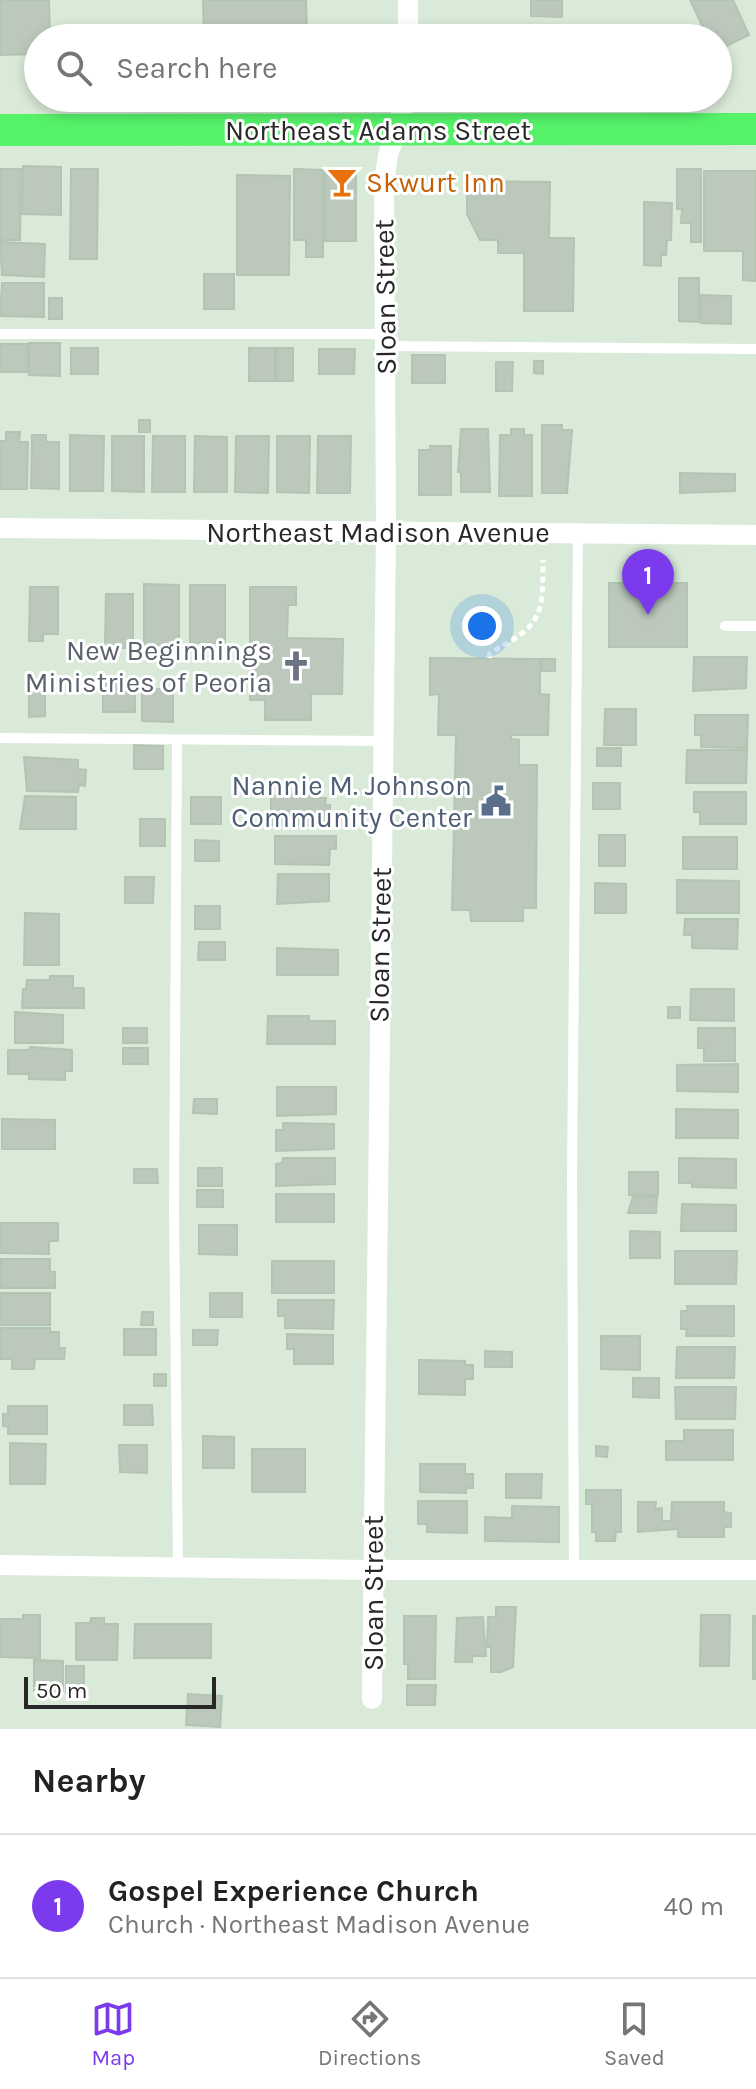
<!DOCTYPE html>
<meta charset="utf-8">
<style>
:root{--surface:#fff;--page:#f2f2f2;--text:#222;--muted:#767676;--line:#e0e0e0;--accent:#7c3aed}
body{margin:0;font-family:Karla,sans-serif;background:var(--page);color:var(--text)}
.scale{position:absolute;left:24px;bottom:20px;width:192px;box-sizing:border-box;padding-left:8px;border:4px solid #272727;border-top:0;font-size:22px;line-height:28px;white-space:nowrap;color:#272727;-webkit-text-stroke:6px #fff;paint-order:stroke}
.you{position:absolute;left:482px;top:626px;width:28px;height:28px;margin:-20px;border:6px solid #fff;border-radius:50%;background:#1a73e8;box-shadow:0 0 0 12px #1a73e833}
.badge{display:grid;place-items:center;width:52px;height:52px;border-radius:50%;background:var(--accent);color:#fff;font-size:26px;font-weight:700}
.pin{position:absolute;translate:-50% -66px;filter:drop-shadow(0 2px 4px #0008)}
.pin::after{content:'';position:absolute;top:42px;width:28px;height:24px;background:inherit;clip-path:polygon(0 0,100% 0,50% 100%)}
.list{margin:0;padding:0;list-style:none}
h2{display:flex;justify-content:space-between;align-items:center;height:104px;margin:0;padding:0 32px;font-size:34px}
h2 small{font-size:26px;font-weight:400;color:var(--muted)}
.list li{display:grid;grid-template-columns:52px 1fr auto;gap:24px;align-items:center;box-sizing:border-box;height:144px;padding:0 32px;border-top:2px solid var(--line)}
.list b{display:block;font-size:30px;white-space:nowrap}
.list p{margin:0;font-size:26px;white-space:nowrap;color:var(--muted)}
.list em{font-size:26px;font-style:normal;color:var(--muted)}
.icon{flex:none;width:44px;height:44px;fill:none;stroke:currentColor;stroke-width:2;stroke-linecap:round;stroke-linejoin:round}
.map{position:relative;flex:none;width:756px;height:1729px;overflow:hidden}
.search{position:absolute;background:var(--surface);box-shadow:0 4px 12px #0003;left:24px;right:24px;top:24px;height:88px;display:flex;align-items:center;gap:20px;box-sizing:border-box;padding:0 28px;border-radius:44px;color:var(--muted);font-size:30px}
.sheet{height:248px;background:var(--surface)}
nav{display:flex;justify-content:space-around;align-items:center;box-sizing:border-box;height:112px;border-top:2px solid var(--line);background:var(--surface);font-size:22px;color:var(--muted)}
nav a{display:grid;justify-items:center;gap:4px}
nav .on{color:var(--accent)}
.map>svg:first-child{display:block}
.building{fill:#bbc8bb;stroke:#b2c5b2;stroke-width:2}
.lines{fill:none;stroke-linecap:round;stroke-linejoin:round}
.path{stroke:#fff;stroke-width:5;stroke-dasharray:6 4;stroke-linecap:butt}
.service{stroke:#fff;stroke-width:10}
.minor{stroke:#fff;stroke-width:20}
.primary{stroke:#55f269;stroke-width:32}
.labels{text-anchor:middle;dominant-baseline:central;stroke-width:6;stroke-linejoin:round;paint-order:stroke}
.street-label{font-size:28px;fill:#272727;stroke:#fff}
.food-label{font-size:28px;fill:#c56008;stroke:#fff;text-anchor:start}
.worship-label{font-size:28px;fill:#5b616d;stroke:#fff;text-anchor:end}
.service-label{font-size:28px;fill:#4e5e75;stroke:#fff;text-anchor:end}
</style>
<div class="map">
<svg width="756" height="1729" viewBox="0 0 756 1729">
<rect width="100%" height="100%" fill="#d9ead8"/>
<g class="building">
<path d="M0,0H49L50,38H38V54L0,55Z"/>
<path d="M203,0H306L307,33H312V38H204Z"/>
<path d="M531,0H562V17L531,16Z"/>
<path d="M690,0H733L749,35L718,50V38H708Z"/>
<path d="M23,166L61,167V215L22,214Z"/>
<path d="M0,169H21L20,240H0Z"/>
<path d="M71,169H98L97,259H70Z"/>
<path d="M294,169L323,170V257H306V240H294Z"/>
<path d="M325,169H356V241H324Z"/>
<path d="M677,169H701V242H691V223H681L682,209H677Z"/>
<path d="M704,171H756V281L743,280V251H704Z"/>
<path d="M237,175L290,176L289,275H237Z"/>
<path d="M467,181L550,182L549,238H574L573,311H524V253H498V240H480L467,214Z"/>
<path d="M644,202L672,203L671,240H667L666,255H661V266L644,265Z"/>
<path d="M0,242L45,244L44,277L2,275Z"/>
<rect x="204" y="274" width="30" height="35"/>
<path d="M679,278H699V322L679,321Z"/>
<path d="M2,283H44V317L0,316Z"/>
<path d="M701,295L731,296V324L701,323Z"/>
<rect x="49" y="298" width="13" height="21"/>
<path d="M29,343H60V376L29,375Z"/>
<rect x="0" y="344" width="28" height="28"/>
<rect x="71" y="348" width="27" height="26"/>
<rect x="249" y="348" width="26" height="33"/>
<rect x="276" y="348" width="17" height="33"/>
<path d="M319,349H355L354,374H319Z"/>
<rect x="412" y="355" width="33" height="28"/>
<path d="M534,361H543V374L534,373Z"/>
<path d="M496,362H513L512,391H496Z"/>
<rect x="139" y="420" width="11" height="12"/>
<path d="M542,425H562V430H572L567,493H542Z"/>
<path d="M461,429H488L490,492H461V472H458Z"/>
<path d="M511,429H524V435H532V496H499L500,435H511Z"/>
<path d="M6,432H20L19,442H28L27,489H0V441H6Z"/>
<path d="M32,435H46V442H59V489L31,488Z"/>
<path d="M70,435L104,436L103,491H70Z"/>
<path d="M112,436H144V492L112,491Z"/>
<path d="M153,436H185V492H152Z"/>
<path d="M195,436L227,437V492H194Z"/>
<path d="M236,436H269L268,493L235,492Z"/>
<path d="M277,436H310L309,493L277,492Z"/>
<path d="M318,436H351L350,493H317Z"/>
<path d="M430,446H451V495H419V450H430Z"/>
<path d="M680,473L735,474V491L680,493Z"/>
<rect x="609" y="583" width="78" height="64"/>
<path d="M144,584L179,585V646L144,645Z"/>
<rect x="190" y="585" width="35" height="58"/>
<path d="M30,587H58V634H43V641H29Z"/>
<path d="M250,587H296V605H288L287,638L343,639L342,694H311V720H265V700H250Z"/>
<path d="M106,594H133V648H105Z"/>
<path d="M694,657H747L746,688L693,691Z"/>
<path d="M430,658L540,659V694L549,695L548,735H511V739L519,740V765H537L536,908H523V921H471L470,910H452L456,735H438L439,694L430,695Z"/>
<rect x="542" y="659" width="13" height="12"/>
<path d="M103,681L135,682V712H103Z"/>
<path d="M142,689H173V722L142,721Z"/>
<path d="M29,691H45V716L29,717Z"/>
<path d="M605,709H636V745H604Z"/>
<path d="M695,715H748L747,748L701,747V735H695Z"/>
<path d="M134,745L163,746V769H134Z"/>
<rect x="597" y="748" width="24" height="18"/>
<path d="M687,750H747L746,783H686Z"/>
<path d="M24,757L78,760V769L86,770L85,786L79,785L78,792L27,791Z"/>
<rect x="593" y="783" width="27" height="26"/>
<path d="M293,791H313V798H326L325,805H330V826L271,825V795H293Z"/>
<path d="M694,792H746V824H700V812H694Z"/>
<path d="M25,796L76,797V829H20Z"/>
<rect x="191" y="797" width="30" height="27"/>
<rect x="140" y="819" width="25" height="27"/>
<rect x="599" y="835" width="26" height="31"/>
<path d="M275,836H336V849H330L329,865L275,864Z"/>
<rect x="683" y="837" width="54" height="32"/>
<path d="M195,840L219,841V861H195Z"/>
<path d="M278,874H329V901L277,904Z"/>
<path d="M125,877H154L153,903H125Z"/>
<path d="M677,880L739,881V913H677Z"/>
<path d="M595,883L626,884V913H595Z"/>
<rect x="195" y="906" width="25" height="23"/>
<path d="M25,913L59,914V965H24Z"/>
<path d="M685,919H738L737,949L692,948V935H684Z"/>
<path d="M199,942H225V960H198Z"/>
<path d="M277,948L338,950V975H277Z"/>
<path d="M50,976H73V988H84V1008H22L23,989H26L27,980H50Z"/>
<path d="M691,989H734V1021L690,1020Z"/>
<rect x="668" y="1007" width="12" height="11"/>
<path d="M15,1012L63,1015V1043H15Z"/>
<path d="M268,1016H309V1021H335V1044H267Z"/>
<rect x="123" y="1028" width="24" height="15"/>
<path d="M698,1028H735V1061H704V1048H698Z"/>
<path d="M30,1047L72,1050V1071H65V1080L29,1079V1074H8V1050H29Z"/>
<rect x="123" y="1048" width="25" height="16"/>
<path d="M738,1064V1092L677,1091V1065Z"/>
<path d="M277,1087H336V1114L277,1116Z"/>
<path d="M194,1099H217V1114L193,1113Z"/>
<path d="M676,1109L738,1110V1138H676Z"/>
<path d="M2,1119L55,1120V1149H2Z"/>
<path d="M283,1123L334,1124V1149L276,1151V1130H283Z"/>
<path d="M283,1158H335V1184L276,1186V1164L282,1163Z"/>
<path d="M679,1158L736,1159V1188L692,1187V1183H679Z"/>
<rect x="198" y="1168" width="24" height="18"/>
<path d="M134,1169H157L158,1183H134Z"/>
<rect x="629" y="1172" width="29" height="23"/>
<rect x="197" y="1190" width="26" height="17"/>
<rect x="276" y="1194" width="58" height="28"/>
<path d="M633,1196L657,1197L656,1213H628Z"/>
<path d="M682,1204L736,1205V1231H681Z"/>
<path d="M0,1223H58V1241H49V1254L0,1253Z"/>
<path d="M199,1225H237V1255L199,1254Z"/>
<path d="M630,1231L660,1232V1258H630Z"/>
<path d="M675,1251H737L736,1284H675Z"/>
<path d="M1,1259H50V1272H55V1288H1Z"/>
<rect x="272" y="1261" width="62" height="32"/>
<rect x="0" y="1293" width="50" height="32"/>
<rect x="210" y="1293" width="32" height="24"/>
<path d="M278,1300H334L333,1329L285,1328V1316H278Z"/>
<path d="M687,1306H734V1336H686L687,1329H681V1311H688Z"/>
<path d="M142,1312H153V1325H141Z"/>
<path d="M0,1328H50V1332H59V1348H65L64,1359H35L34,1369H12V1359H0Z"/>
<rect x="124" y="1329" width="32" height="26"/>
<path d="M193,1330H218L217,1345H193Z"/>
<path d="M287,1334L333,1335V1364H294V1349H287Z"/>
<path d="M601,1336H640V1370L601,1369Z"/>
<path d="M677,1347H735L734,1378H676Z"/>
<path d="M485,1351L512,1352V1367H485Z"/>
<path d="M419,1360L465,1361V1365H473V1379H465V1395L419,1394Z"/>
<rect x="154" y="1374" width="12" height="12"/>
<path d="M633,1378H659V1398L633,1397Z"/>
<path d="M675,1387H736L735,1419H676Z"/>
<path d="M124,1405H152L153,1425H124Z"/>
<path d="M8,1406H47V1434H8V1427L3,1426V1414H8Z"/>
<path d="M684,1430H733V1460H666V1441H684Z"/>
<path d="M203,1436L234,1437V1468H203Z"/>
<path d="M10,1443L46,1444L45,1484H10Z"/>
<path d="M119,1445H147V1473L120,1472Z"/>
<path d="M596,1446L608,1447L607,1457L596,1456Z"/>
<rect x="252" y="1449" width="53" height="43"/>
<path d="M420,1464H465V1474H473V1488H466V1493L420,1492Z"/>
<path d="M506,1474H542L541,1498H506Z"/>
<path d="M586,1490H621V1532H616L615,1541H596V1532H592V1504H586Z"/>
<path d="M418,1501H467V1533L427,1532V1524H418Z"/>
<path d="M638,1502H656L655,1509L662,1508V1521H671L672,1502H724V1512L731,1513V1527H724V1537H678V1529L638,1532Z"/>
<path d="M512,1506L559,1507V1542L485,1541V1517L512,1518Z"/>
<path d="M496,1607H516L513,1667L501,1672H491V1647H487L488,1617H496Z"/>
<path d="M23,1615H40V1658L0,1657V1619H23Z"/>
<path d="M701,1615H730L729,1666H700Z"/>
<path d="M404,1616H436L435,1679H408V1664H404Z"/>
<rect x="753" y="1616" width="3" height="63"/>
<path d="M483,1617L486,1656H472V1662H455L457,1618Z"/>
<path d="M91,1618H104V1624H118L117,1660H76V1623H90Z"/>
<path d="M135,1624H211V1658H134Z"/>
<path d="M34,1660L63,1661V1691H34Z"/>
<rect x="66" y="1666" width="18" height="27"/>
<path d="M407,1685H436L435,1705H407Z"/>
<path d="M188,1694L222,1696L220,1727L186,1725Z"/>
</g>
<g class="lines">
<path class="path" d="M489,658L490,653C542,625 543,617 543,560"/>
<g class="service">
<path d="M0,334H386"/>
<path d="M386,346L756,349"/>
<path d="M725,626H756"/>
<path d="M0,738L383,741"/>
<path d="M177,740L174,1209L178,1567"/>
<path d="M574,1570L572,1176L578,534"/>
</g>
<g class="minor">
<path d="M408,0V38"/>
<path d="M0,528L756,535"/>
<path d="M0,1565L372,1570H756"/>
<path d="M372,1699L386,533L384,183L388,155L406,98"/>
</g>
<path class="primary" d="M0,130L756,129"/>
</g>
<defs>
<g id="bar-bare" transform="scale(2.4)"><path d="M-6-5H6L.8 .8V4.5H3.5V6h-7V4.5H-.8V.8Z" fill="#e8710a" stroke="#fff" stroke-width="2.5" paint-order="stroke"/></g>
<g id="church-bare" transform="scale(2.4)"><path d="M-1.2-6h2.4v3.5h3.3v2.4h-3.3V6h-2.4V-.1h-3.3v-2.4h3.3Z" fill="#6b7280" stroke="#fff" stroke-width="2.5" paint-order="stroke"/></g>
<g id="civic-bare" transform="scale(2.4)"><path d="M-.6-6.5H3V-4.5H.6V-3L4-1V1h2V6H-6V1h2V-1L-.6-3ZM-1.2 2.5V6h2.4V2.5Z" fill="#5c6f8a" stroke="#fff" stroke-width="2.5" paint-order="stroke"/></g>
</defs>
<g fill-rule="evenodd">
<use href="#bar-bare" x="342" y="182"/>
<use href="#church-bare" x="296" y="666"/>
<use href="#civic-bare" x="496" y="801"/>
</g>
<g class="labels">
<g class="street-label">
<text x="378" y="130">Northeast Adams Street</text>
<text transform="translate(385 297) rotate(-91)">Sloan Street</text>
<text x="378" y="532">Northeast Madison Avenue</text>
<text transform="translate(380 945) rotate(-89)">Sloan Street</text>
<text transform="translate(373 1593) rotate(-90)">Sloan Street</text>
</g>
<g class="food-label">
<text x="366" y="182">Skwurt Inn</text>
</g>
<g class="worship-label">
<text x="272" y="650">New Beginnings<tspan x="272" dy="32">Ministries of Peoria</tspan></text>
</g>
<g class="service-label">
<text x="472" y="785">Nannie M. Johnson<tspan x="472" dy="32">Community Center</tspan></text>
</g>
</g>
</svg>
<div class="scale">50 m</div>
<div class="you"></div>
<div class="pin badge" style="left:648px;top:615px">1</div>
<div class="search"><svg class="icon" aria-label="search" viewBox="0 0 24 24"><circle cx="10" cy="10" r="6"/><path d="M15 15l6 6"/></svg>Search here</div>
</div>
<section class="sheet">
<h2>Nearby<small></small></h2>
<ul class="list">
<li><span class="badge">1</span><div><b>Gospel Experience Church</b><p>Church · Northeast Madison Avenue</p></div><em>40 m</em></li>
</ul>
</section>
<nav>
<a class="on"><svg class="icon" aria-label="map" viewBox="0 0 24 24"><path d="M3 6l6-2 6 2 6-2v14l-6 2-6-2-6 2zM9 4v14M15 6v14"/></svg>Map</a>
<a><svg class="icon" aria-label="directions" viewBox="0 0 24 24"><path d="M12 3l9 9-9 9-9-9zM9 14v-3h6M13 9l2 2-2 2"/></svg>Directions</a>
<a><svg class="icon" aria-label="saved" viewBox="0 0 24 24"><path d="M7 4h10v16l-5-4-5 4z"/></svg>Saved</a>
</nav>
